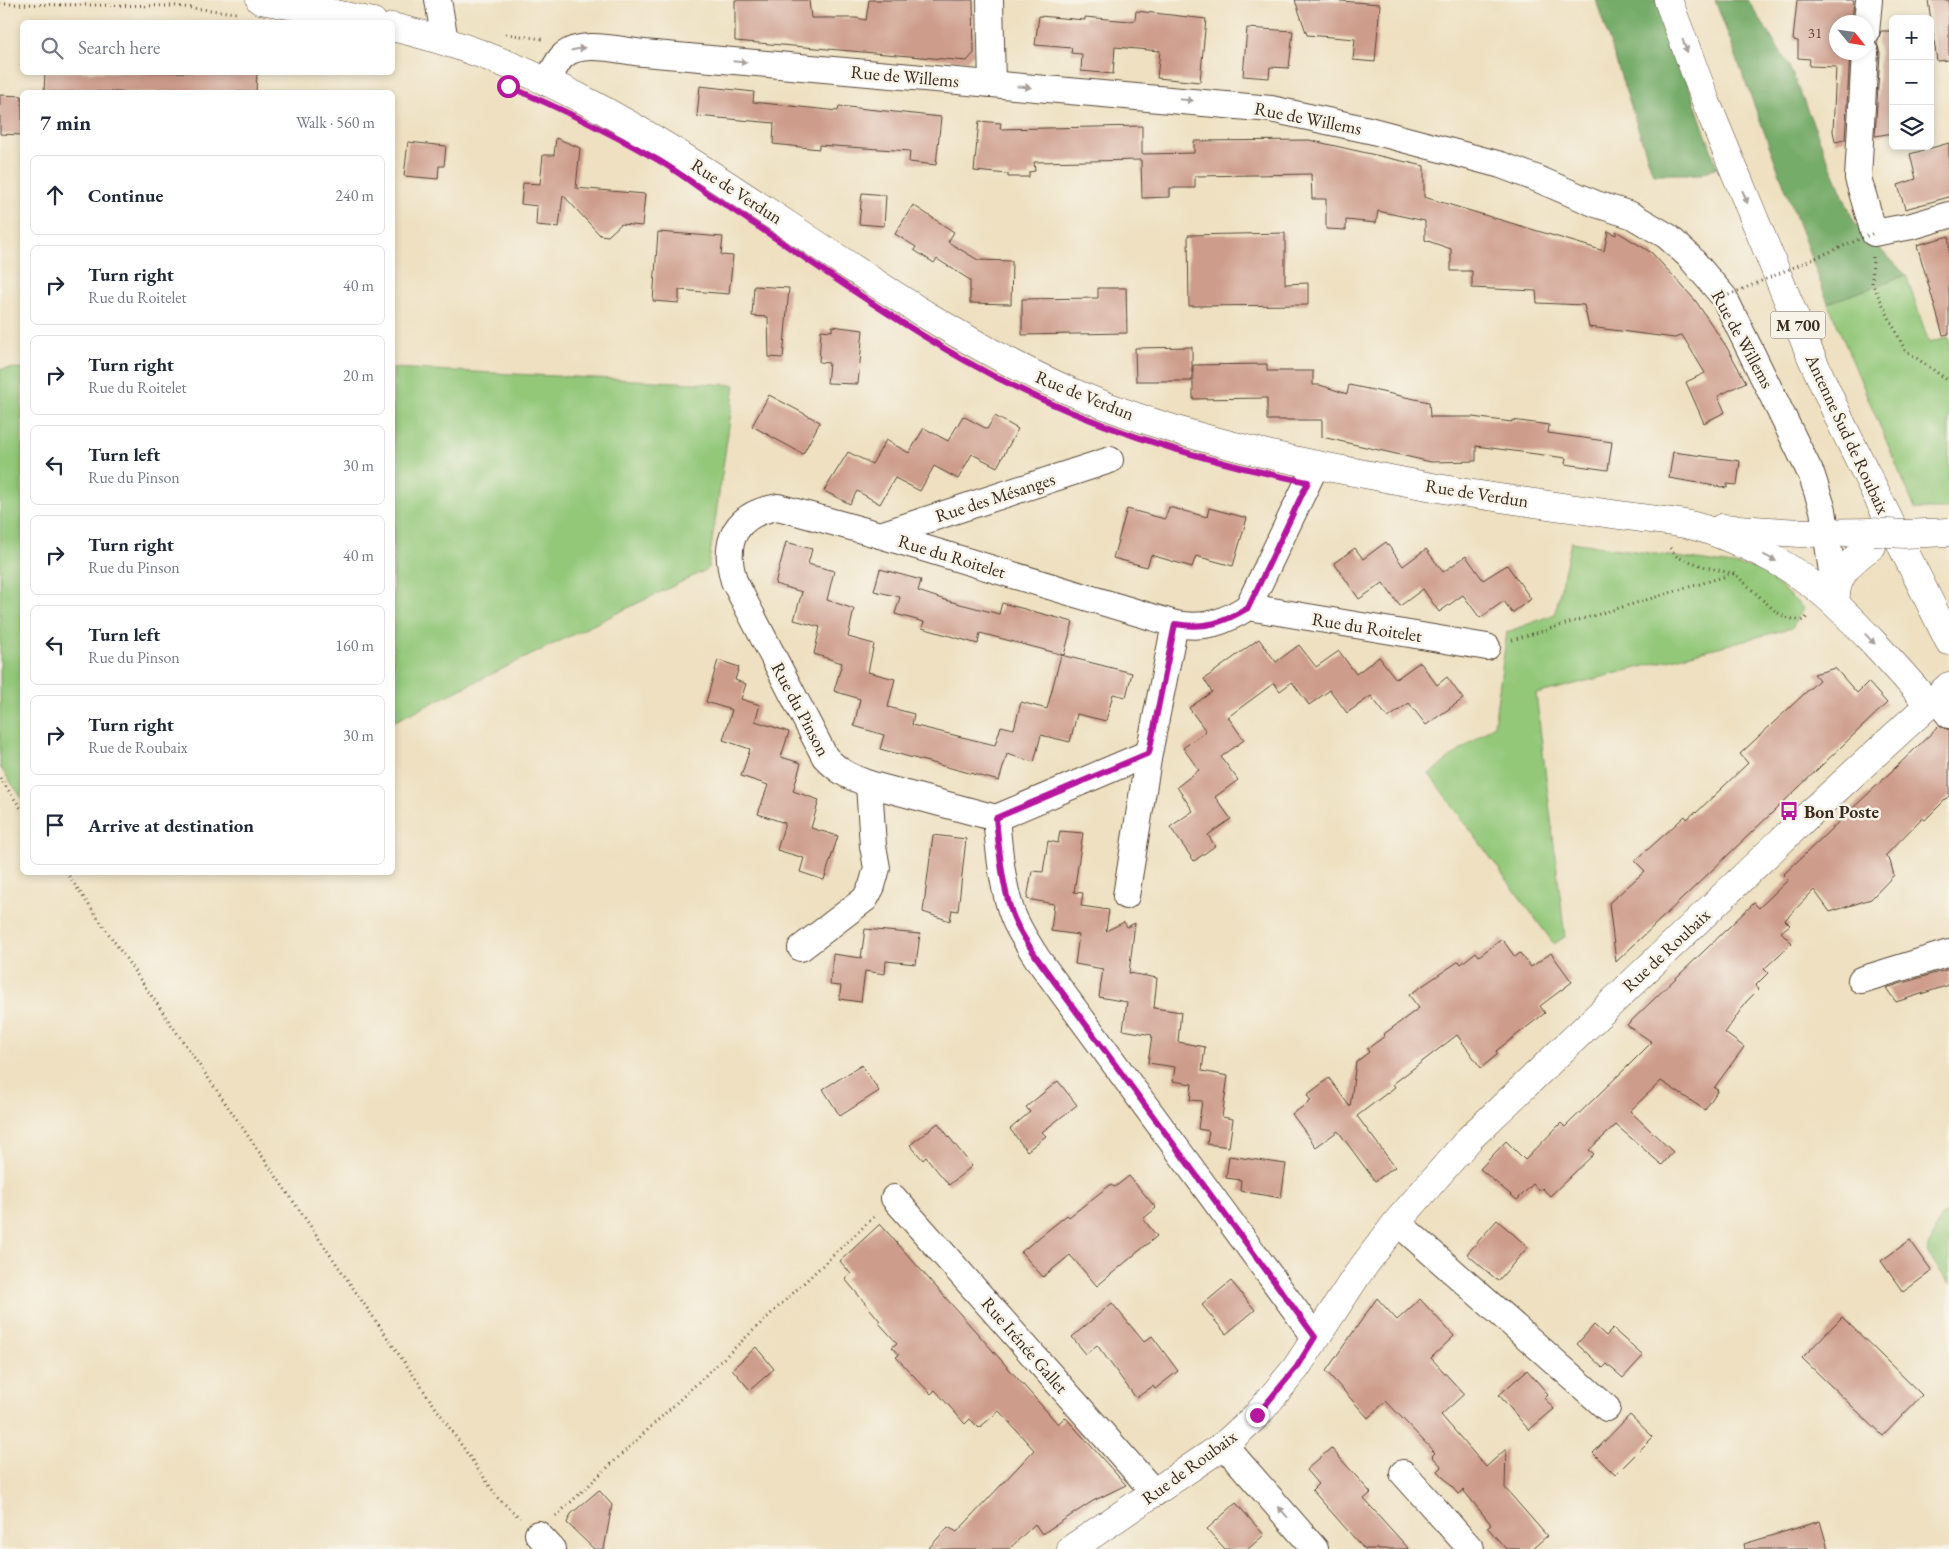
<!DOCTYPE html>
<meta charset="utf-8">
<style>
:root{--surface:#fff;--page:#f2f2f3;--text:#1f2937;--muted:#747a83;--line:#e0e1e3}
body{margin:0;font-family:"EB Garamond",serif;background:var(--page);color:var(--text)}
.controls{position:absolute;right:15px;top:15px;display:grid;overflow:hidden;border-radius:8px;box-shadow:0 2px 8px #0003}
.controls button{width:45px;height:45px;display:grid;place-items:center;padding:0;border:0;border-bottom:1px solid var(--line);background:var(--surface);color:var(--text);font:25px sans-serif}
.compass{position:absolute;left:1829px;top:15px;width:45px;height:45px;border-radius:50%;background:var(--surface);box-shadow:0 2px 8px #0003;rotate:120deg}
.stop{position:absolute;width:15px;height:15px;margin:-11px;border:4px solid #b5179e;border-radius:50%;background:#fff}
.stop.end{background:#b5179e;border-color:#fff;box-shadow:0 1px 5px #0008}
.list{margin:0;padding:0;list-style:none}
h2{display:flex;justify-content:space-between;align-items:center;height:65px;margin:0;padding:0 20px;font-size:21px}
h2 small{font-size:16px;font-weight:400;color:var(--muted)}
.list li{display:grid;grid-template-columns:32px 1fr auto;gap:15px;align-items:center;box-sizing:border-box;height:80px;margin:0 10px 10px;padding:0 10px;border:1px solid var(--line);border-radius:8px}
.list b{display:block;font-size:19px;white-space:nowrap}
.list p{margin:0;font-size:16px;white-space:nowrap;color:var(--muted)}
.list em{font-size:16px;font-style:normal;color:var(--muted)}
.icon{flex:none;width:28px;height:28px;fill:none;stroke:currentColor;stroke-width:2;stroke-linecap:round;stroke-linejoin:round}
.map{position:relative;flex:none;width:1949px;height:1549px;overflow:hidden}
.search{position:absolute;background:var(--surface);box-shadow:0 2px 8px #0003;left:20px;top:20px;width:375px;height:55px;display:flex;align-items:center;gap:12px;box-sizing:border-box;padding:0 18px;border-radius:8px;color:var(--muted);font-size:19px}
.panel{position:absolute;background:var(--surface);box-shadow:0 2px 8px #0003;left:20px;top:90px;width:375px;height:785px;border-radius:8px}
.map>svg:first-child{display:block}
.green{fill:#93c879;stroke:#67794c}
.forest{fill:#76ac69;stroke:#586b44}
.building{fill:#ce9c8b}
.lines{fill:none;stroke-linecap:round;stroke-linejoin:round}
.minor-casing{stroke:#564536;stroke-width:28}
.major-casing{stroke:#564536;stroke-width:29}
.highway-casing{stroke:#564536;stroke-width:29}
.path{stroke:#564536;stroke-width:3;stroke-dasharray:1 4;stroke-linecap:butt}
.minor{stroke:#fff;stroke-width:26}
.major{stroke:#fff;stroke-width:28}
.highway{stroke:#fff;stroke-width:28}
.major-bridge-casing{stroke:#564536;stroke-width:29;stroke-linecap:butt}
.path-bridge{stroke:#564536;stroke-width:3;stroke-dasharray:1 4;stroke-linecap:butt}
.major-bridge{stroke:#fff;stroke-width:28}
.oneway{fill:#a79f9a}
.route{stroke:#b5179e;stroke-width:6}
.labels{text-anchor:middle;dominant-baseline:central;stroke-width:5;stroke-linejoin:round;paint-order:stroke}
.number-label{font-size:15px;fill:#604639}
.shield{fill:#f7f3e8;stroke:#73665b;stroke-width:1}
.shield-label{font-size:16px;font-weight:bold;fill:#3b2a1e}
.street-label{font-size:18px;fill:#3b2a1e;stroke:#f7f3e8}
.poi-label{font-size:18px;font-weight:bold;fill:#3b2a1e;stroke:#f7f3e8;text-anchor:start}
</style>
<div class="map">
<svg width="1949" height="1549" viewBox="0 0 1949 1549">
<rect width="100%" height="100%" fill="#f7f3e8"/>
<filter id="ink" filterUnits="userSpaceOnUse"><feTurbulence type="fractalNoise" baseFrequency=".02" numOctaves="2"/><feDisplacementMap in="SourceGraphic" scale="10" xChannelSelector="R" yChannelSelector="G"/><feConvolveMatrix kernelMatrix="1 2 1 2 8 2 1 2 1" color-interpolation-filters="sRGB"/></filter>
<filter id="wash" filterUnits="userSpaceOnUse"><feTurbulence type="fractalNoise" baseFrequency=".0096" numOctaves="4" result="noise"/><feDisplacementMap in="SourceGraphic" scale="20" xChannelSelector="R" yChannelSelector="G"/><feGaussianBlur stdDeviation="1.12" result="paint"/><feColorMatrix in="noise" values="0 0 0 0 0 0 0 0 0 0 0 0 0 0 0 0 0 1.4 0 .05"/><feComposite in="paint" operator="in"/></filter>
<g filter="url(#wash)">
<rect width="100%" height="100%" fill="#eee0c0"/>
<g class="green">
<path d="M1906,275L1929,343L1949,337V509H1915L1828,303Z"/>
<path d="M22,368V798L0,767V369Z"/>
<path d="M393,368L735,385L708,569L393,722Z"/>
<path d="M1571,542L1761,569L1803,608L1792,628L1536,694L1565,937L1554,944L1429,774L1494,725L1507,632L1555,614Z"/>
<path d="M1949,1212V1284L1927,1252L1940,1218Z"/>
</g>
<g class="forest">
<path d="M1596,0H1659L1717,167L1701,174H1653Z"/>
<path d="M1715,0H1748L1789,66L1854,222L1906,275L1828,303Z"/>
</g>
<g id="blocks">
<g class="building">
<path d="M735,0H809L811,18H856L866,20L869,0H973L974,53L967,61L735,41Z"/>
<path d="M1295,0H1327L1380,4L1375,62L1353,60L1355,39L1307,35Z"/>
<path d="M1797,0H1854L1852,22H1836V52H1850L1845,140L1835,142L1833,131L1836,67L1809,66L1810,59L1798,58V41L1793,40Z"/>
<path d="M1928,0H1949V60L1937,61Z"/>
<path d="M1136,11L1206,19L1200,82L1157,78L1160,51L1115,47L1113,74L1081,71L1082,54L1071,53L1072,48L1035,45L1039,16L1085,20V17L1130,21L1135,20Z"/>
<path d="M1247,28L1293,31L1289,68L1270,67L1269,78L1243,76Z"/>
<path d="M1881,31H1893V133L1875,136L1880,53L1877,43Z"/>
<path d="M45,72H257L256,92H44Z"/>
<path d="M700,86L754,92L753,102L838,111L839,106L941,117L936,165L909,162L910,151L819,145V149L773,144L774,123L697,116Z"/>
<path d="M0,95L22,96V135L0,134Z"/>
<path d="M979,121L1001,123L1000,129L1142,126V154L1194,153V141L1309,140L1424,166V197L1581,244L1604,251L1608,231L1616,235V231L1652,253L1695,300L1726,346L1746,382L1718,396L1725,412L1704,423L1686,382L1705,373L1682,335L1675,338L1589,327L1584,305L1537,303L1536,291L1472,288V271H1451V249L1425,240V221L1378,211L1376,223L1346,220V230L1326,229V199H1312L1311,174L1195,176V188H1170V197L1142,198L1141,160L1034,162L1035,171L1029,172V177H1008V174L974,171Z"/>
<path d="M556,138L580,148L576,188L645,194L642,226L621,224L608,236L600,235L563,195L559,227L536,225L537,206L521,204L523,183L540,184L543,155H554Z"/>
<path d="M408,142L446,146L444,166H439L438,179L404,176Z"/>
<path d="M1949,143V197L1905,209L1898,185L1916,179L1910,154Z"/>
<path d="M862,193L886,195L884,226L859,224Z"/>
<path d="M913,205L954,232L948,242L978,260L1012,261L1011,304L970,303V280L937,259L934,263L914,250L916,247L895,234Z"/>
<path d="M658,232L723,237L721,255L733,256L729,294L679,290V303L653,301Z"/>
<path d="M1285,233V284L1308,283V305L1189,306L1188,235Z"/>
<path d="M1949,236V334L1943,335L1917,245Z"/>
<path d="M754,286L789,288L783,358L769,357L768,317L752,316Z"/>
<path d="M1098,288H1126L1127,333L1022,335V299L1098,298Z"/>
<path d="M832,326L863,330L858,384L827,383L829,363L819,362L821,330L832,331Z"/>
<path d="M1192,347V381H1136L1135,348Z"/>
<path d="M1267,364V371H1313V385H1320L1347,394L1349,385L1429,402L1430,417H1472L1512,422V420L1549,425L1548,433L1612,442L1608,470L1565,464L1566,458L1476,446V461L1431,462L1322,437V420H1267V398L1193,399V365Z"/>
<path d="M769,395L820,422L803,454L752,426Z"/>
<path d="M963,416L987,429L995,416L1018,429L997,467L972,454L958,479L934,466L920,491L895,478L880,504L857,491L850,504L824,491L848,452L872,464L886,440L909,453L924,428L948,441Z"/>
<path d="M1673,452L1740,461L1737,485L1727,484V488L1669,478Z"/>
<path d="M1169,507L1207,517L1209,508L1247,518L1233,566L1196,556L1192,567L1151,555L1147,567L1113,558L1127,509L1165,519Z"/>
<path d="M786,542L812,549L808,564L834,571L827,600L854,609L848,637L874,644L868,672L895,679L888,707L914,714L912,725L995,745L1001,726L1014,729L1021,702L1047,709L1061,655L1132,673L1126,697L1113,694L1106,721L1077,714L1070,742L1041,735L1034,762L1007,754L999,781L880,749L884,735L854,726L860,699L834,691L842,663L814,654L820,627L794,620L802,592L775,584Z"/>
<path d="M1386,542L1403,566L1426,549L1443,572L1466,556L1483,580L1507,565L1531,599L1512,613L1504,601L1480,618L1463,595L1439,612L1423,589L1400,606L1383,583L1359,599L1334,563L1355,548L1363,559Z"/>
<path d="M880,569L921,580L918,591L945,600L999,614L1002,603L1073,622L1064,655L980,633L978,644L922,628L924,622L895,614L900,597L874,591Z"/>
<path d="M1259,639L1276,662L1299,645L1316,667L1339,651L1356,674L1379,657L1396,679L1420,662L1437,685L1447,677L1463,699L1426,725L1409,703L1388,718L1371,696L1347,713L1330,690L1309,705L1292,682L1280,691L1274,683L1228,717L1244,740L1221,757L1238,780L1215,797L1231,819L1208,835L1215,846L1194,861L1170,827L1193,811L1177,787L1199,770L1183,748L1206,731L1189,708L1212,692L1204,679Z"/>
<path d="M718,660L739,667L735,680L746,684L741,699L760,705L755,721L789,732L781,757L801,763L793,791L819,800L811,828L838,836L824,880L800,872L804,858L777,850L785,823L758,814L768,785L741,776L750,749L723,740L732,710L706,702Z"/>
<path d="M1835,668L1857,693L1868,682L1887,703L1616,962L1609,903L1645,871L1635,861L1685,816L1687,819L1695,812L1696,813L1748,763L1740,754L1819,680L1814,674Z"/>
<path d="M1939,726L1949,730V796L1925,820L1922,818L1885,856L1890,861L1894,875L1871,899L1830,912L1814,890L1785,920L1790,925L1781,932L1792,943L1764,969L1768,973L1755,986L1759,989L1746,1002L1725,1033L1744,1047L1714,1088L1718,1090L1705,1110L1661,1081L1630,1111L1673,1152L1662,1165L1616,1125L1589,1150L1594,1154L1550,1196L1542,1188L1539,1191L1533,1184L1517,1200L1480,1169L1506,1141L1525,1160L1561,1123L1565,1127L1628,1066L1652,1042L1627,1025L1754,903L1759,908L1788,880L1783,875Z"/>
<path d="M1060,831L1083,833L1074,892L1083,893L1081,906L1109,910L1106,931L1124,922L1127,927L1135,923L1129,973L1157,978L1154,1008L1181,1012L1178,1042L1205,1047L1202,1071L1228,1076L1222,1117L1233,1119L1229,1147L1207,1144L1209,1131L1198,1129L1202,1101L1190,1100L1192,1084L1173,1081L1175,1067L1148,1063L1152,1035L1123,1030L1127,1002L1099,997L1103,969L1075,964L1079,935L1051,931L1054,904L1027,899L1032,871L1043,872L1048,841L1058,843Z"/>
<path d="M933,835L966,839L958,911L952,910L950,921L923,912Z"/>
<path d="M865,929L920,934L916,964L886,961L885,974L865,971L861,1002L839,999L841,986L830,985L833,954L861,958Z"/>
<path d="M1502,939L1515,957L1520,953L1531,967L1551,953L1572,982L1540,1006L1545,1013L1496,1051L1498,1054L1481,1068L1457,1035L1393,1084L1395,1087L1357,1116L1395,1167L1375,1181L1338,1131L1316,1147L1292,1114L1311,1101L1307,1095L1329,1078L1350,1107L1356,1062L1369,1052L1367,1049L1385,1036L1384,1034L1419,1008L1409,995L1459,961L1461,964L1476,952L1479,956Z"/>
<path d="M1949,969V985L1896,1002L1886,988Z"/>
<path d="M862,1065L879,1091L840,1116L823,1089Z"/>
<path d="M1058,1081L1077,1105L1042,1132L1046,1136L1027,1151L1010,1129L1030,1112L1026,1107Z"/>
<path d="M938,1123L972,1166L949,1185L926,1157L923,1160L910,1145Z"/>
<path d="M1229,1156L1286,1164L1281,1198L1240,1191L1241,1180L1226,1178Z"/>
<path d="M1129,1176L1156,1208L1143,1219L1157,1236L1097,1286L1070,1255L1043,1277L1021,1252L1067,1215L1069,1217L1110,1185L1115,1187Z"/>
<path d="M1497,1220L1528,1247L1498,1281L1467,1254Z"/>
<path d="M880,1224L1058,1424L1065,1417L1126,1485L1093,1501L1042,1534L1035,1524L1009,1549H928L948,1527L957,1532L1034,1450L999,1411L979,1428L970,1419L965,1424L935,1390L931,1394L896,1357L899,1355L892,1347L897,1343L878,1322L880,1321L845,1279L851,1274L840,1261Z"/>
<path d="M1910,1240L1932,1271L1903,1292L1881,1261Z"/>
<path d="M1231,1281L1255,1310L1226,1334L1202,1305Z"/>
<path d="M1377,1298L1397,1320L1420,1299L1454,1336L1431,1358L1464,1394L1441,1415L1486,1467L1506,1449L1505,1488L1547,1536L1532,1549H1506L1487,1527L1491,1524L1463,1490L1458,1494L1438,1471L1442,1467L1432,1456L1435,1453L1386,1401L1368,1418L1326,1371Z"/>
<path d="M1112,1303L1144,1342L1152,1336L1178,1371L1155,1389L1153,1386L1136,1398L1097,1345L1086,1354L1072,1337Z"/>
<path d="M1842,1317L1922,1395L1883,1436L1802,1358Z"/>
<path d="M1594,1325L1606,1336L1613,1329L1643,1356L1623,1378L1607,1364L1603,1368L1577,1344Z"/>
<path d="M756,1347L774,1369L750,1390L732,1369Z"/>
<path d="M1527,1370L1548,1394L1544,1398L1554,1409L1529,1430L1499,1395Z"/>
<path d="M1630,1415L1653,1437L1615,1475L1593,1453Z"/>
<path d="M1331,1448L1371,1493L1364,1499L1409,1549H1364L1312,1490L1318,1484L1306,1470Z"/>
<path d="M599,1490L612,1505L604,1549H594L567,1523L571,1514Z"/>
<path d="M1236,1503L1264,1535L1248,1549H1225L1207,1529Z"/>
<path d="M1820,1521L1828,1549H1745L1744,1544Z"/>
</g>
</g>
</g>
<g filter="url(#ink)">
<use href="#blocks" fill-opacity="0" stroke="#564536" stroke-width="1"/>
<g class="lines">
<g class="minor-casing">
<g id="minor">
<path d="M438,0L445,41"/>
<path d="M990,0L992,84"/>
<path d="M1866,33L1869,0"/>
<path d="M1865,52L1858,178L1874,233L1912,226L1949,215"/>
<path d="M547,83C552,74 556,62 563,56C581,39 621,51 644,53L1271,109L1369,130L1501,165L1538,179L1596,204L1631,215L1667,236L1688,255L1724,297L1812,476L1823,510L1835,592"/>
<path d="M880,535L1110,460"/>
<path d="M1248,607L1487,647"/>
<path d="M1936,699L1949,715"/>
<path d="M1149,753L1175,624"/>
<path d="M996,818L1149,753L1126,896"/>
<path d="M801,948L865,899L872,886L877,868L873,846L869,784"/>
<path d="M1861,980L1949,953"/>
<path d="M894,1198L1155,1493"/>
<path d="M1397,1222L1607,1408"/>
<path d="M1315,1337L1037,958C1027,942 1015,925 1010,907C1001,878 999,847 996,818L869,784C850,777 839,772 825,757L734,581C722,541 735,514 778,507L880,535L1175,624C1205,629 1223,623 1248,607L1316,465"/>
<path d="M1224,1445L1315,1549"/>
<path d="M1403,1473L1471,1549"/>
<path d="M538,1534L552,1549"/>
</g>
</g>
<g class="major-casing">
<g id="major">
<path d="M260,0L312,9L373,22"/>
<path d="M392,27C649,86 836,290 1072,392C1168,433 1269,457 1370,475C1407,482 1444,490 1481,495C1532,503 1583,510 1634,517C1654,520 1675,521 1694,526C1721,533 1748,546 1773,559C1814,581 1841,608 1872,641C1892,662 1911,683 1929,705"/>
<path d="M1722,528L1800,533L1872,532"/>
<path d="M1836,604C1833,577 1851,560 1872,546"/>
<path d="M1071,1549L1224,1445L1257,1415L1296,1368L1357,1275L1397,1222L1470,1138L1804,819L1949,686"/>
</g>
</g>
<g class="highway-casing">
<path id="highway" d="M1668,0L1707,104L1810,354L1843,427L1949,641"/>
</g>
<g class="path">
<path d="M0,4L175,6L236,13"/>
<path d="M506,34L542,39"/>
<path d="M1873,257L1872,283L1905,350L1949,381"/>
<path d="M1670,548L1677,557L1706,567L1735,574L1775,611L1785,617L1801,621L1809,616"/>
<path d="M1512,640L1733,574"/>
<path d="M0,778L22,810"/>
<path d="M66,872L498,1498L520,1518"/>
<path d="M556,1516L876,1215"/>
</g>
<use href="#minor" class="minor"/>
<use href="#major" class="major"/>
<use href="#highway" class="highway"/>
<g class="major-bridge-casing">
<path id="major-bridge" d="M1872,532L1904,534L1949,532"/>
</g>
<path class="path-bridge" d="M1724,297L1874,233"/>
<use href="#major-bridge" class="major-bridge"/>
</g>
<defs><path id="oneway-solid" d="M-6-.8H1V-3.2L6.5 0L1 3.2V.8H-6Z" transform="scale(1.25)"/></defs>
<g class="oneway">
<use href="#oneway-solid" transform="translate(1685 46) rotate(69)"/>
<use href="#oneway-solid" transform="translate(578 49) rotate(-12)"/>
<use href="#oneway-solid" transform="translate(740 62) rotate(5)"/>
<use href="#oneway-solid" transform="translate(1024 87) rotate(5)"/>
<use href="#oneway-solid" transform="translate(1186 100) rotate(5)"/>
<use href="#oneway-solid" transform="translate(1745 197) rotate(68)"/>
<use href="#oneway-solid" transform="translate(1770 558) rotate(27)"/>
<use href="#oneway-solid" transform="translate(1870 639) rotate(46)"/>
<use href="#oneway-solid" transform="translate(1283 1512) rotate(-131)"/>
</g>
</g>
<g class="lines" filter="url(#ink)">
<path class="route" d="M508,86C560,108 609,132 658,160C675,170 691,182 707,193C793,248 875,309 964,360C1070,420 1189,459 1308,482L1248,608C1223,623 1205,629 1175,624L1149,753L996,818C999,847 1001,878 1010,907C1015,925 1027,942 1037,958L1315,1337L1296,1368L1257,1415"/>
</g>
<defs>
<g id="bus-bare" transform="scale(1.5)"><path d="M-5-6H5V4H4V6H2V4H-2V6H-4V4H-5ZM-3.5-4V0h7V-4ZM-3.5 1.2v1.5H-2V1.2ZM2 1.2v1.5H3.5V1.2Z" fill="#b5179e" stroke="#f7f3e8" stroke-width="2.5" paint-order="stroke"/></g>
</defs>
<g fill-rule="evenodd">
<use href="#bus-bare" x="1789" y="811"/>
</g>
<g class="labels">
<g class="number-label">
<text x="1815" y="32">31</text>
</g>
<rect class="shield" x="1770.5" y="311.5" width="55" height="27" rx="4"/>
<g class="shield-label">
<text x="1798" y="325">M 700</text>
</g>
<g class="street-label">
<text transform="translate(905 76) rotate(5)">Rue de Willems</text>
<text transform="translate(1308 118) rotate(11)">Rue de Willems</text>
<text transform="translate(737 191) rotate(33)">Rue de Verdun</text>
<text transform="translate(1743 339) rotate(61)">Rue de Willems</text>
<text transform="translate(1085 395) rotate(22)">Rue de Verdun</text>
<text transform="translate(1848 434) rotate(65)">Antenne Sud de Roubaix</text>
<text transform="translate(1477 493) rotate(9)">Rue de Verdun</text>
<text transform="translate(995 497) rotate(-18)">Rue des Mésanges</text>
<text transform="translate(952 556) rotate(17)">Rue du Roitelet</text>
<text transform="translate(1367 627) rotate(9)">Rue du Roitelet</text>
<text transform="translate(801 709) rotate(62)">Rue du Pinson</text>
<text transform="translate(1666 950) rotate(-43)">Rue de Roubaix</text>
<text transform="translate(1025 1345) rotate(49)">Rue Irénée Gallet</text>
<text transform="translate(1189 1467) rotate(-36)">Rue de Roubaix</text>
</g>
<g class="poi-label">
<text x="1804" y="811">Bon Poste</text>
</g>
</g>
</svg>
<div class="controls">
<button>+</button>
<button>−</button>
<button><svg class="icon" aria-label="layers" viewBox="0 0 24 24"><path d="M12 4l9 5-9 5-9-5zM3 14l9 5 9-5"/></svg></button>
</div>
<svg class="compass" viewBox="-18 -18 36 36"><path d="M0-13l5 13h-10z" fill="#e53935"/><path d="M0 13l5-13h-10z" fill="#747a83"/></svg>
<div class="stop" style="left:508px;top:86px"></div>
<div class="stop end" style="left:1257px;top:1415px"></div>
<div class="search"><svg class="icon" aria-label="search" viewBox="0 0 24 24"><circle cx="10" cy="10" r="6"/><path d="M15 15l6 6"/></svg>Search here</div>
<section class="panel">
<h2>7 min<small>Walk · 560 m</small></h2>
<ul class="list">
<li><svg class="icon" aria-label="ahead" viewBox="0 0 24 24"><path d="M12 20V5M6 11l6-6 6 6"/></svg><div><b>Continue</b></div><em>240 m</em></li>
<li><svg class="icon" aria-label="right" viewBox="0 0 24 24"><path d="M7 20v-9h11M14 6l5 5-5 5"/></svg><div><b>Turn right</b><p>Rue du Roitelet</p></div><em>40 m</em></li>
<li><svg class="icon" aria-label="right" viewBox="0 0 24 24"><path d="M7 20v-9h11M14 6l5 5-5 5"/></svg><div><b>Turn right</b><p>Rue du Roitelet</p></div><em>20 m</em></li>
<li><svg class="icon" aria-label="left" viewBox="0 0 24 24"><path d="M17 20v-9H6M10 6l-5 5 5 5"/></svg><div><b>Turn left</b><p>Rue du Pinson</p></div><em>30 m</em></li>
<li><svg class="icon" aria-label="right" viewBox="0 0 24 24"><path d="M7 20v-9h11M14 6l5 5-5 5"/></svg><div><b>Turn right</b><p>Rue du Pinson</p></div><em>40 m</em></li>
<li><svg class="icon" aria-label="left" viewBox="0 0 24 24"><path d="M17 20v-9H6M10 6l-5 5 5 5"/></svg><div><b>Turn left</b><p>Rue du Pinson</p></div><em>160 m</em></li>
<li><svg class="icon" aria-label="right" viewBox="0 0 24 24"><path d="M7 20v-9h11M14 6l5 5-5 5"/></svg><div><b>Turn right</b><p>Rue de Roubaix</p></div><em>30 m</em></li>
<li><svg class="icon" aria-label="arrive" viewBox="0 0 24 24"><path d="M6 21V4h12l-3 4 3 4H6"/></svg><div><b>Arrive at destination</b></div></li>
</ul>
</section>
</div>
